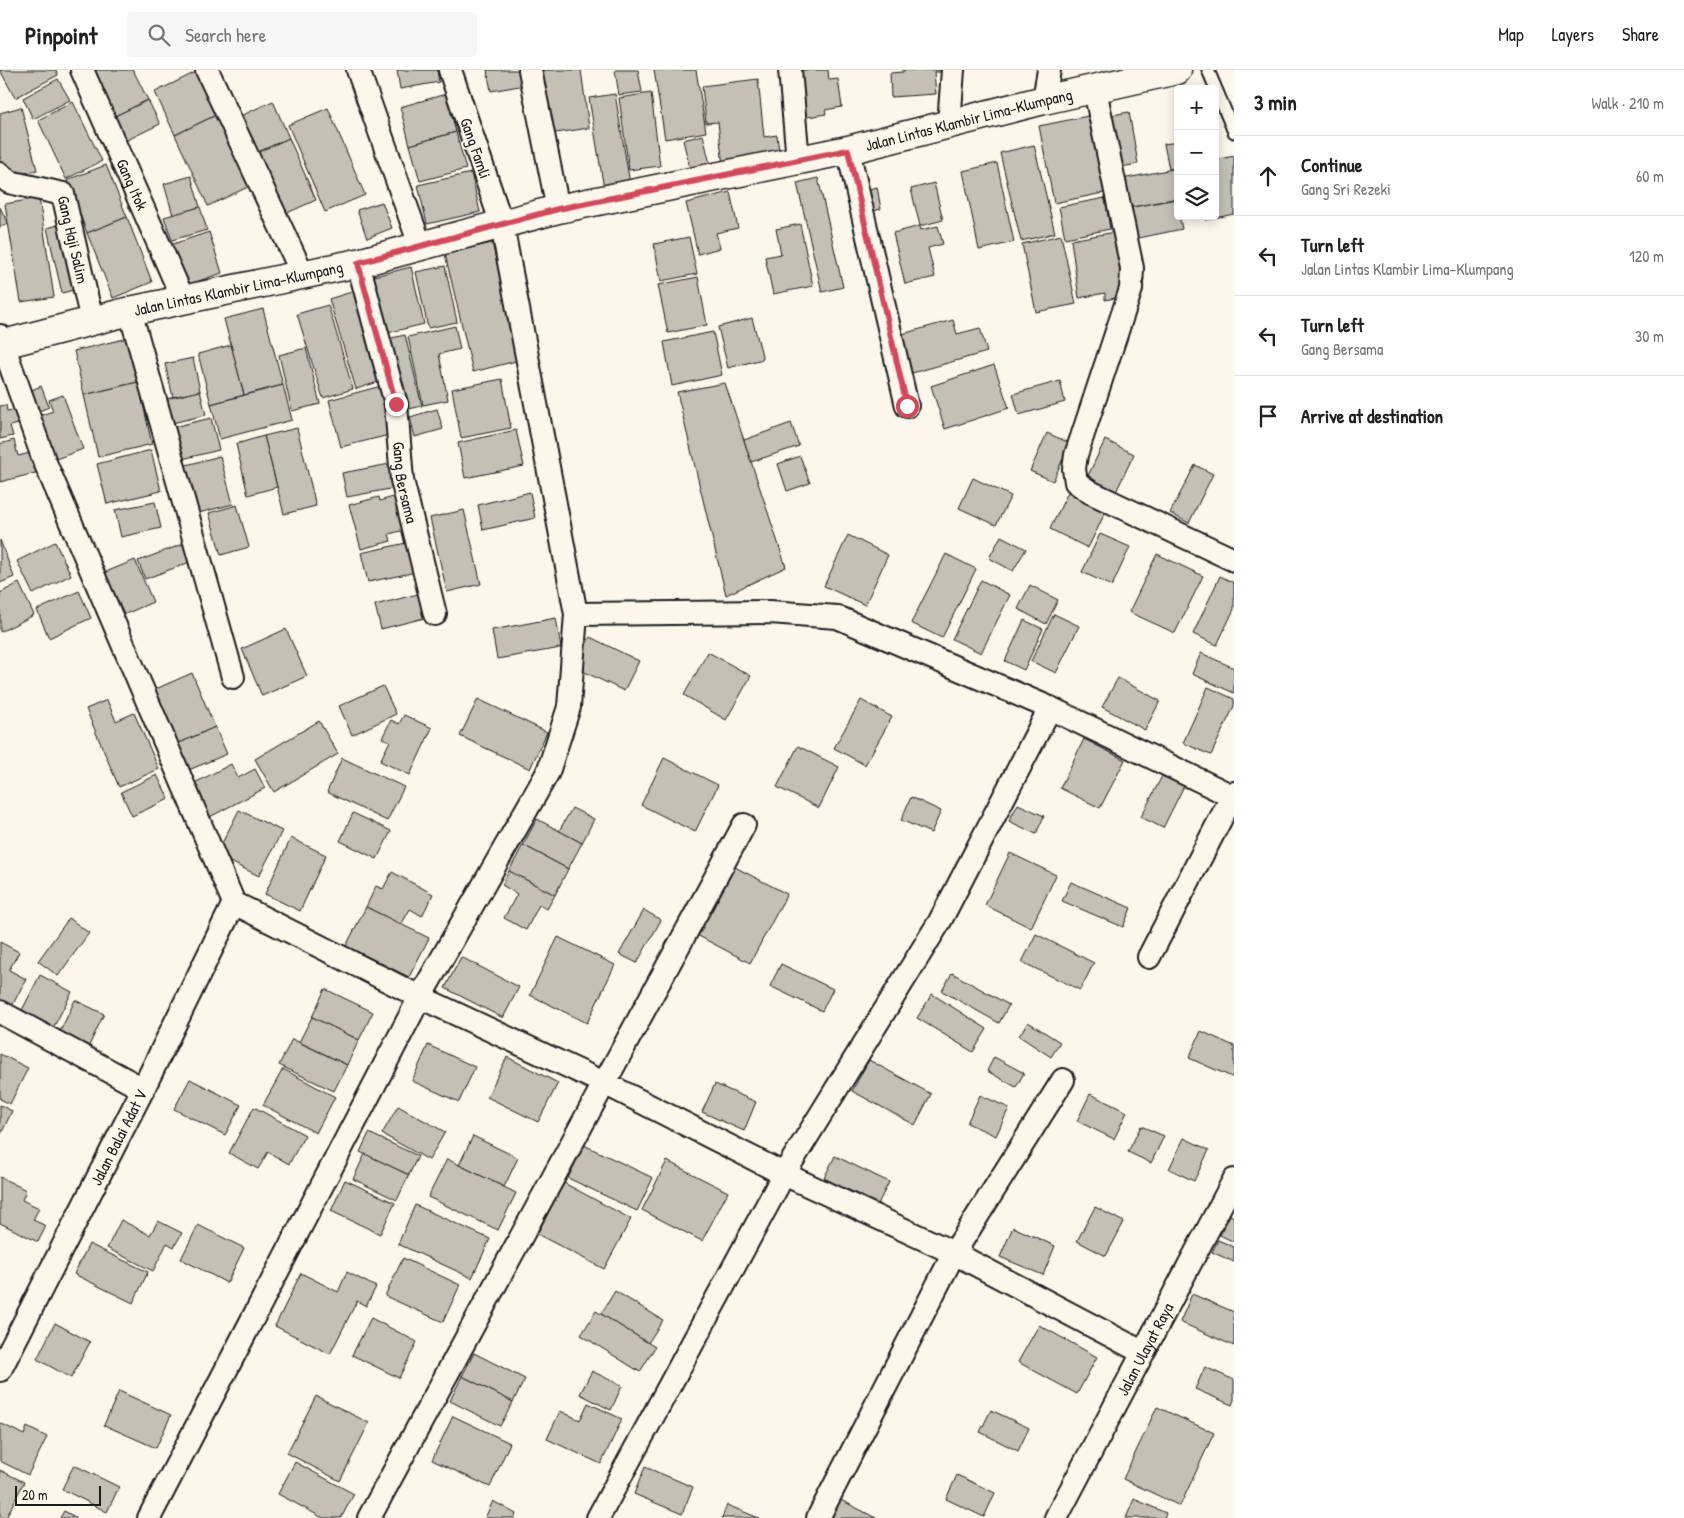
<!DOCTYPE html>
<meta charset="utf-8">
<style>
:root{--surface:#fff;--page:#f6f6f6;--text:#202124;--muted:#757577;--line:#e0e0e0}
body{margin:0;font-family:"Patrick Hand",sans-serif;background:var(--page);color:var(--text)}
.controls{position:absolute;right:15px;top:15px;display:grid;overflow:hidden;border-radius:5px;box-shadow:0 2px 12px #0003}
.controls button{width:45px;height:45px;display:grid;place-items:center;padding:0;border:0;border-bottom:1px solid var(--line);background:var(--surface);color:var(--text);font:25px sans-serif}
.scale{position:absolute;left:15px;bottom:12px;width:86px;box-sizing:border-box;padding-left:5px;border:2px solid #1c1c1c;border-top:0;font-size:14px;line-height:18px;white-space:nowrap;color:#1c1c1c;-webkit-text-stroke:4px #fbf7ec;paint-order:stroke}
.stop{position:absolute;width:15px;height:15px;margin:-11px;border:4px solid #d1495b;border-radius:50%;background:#fff}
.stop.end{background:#d1495b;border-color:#fff;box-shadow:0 1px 5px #0008}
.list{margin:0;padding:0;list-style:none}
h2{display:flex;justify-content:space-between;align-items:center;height:65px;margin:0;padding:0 20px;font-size:21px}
h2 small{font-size:16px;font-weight:400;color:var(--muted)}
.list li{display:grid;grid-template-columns:32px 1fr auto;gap:15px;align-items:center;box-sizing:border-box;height:80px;padding:0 20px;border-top:1px solid var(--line)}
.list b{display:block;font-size:19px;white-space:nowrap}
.list p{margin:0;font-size:16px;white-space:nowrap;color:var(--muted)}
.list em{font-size:16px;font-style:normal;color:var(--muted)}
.icon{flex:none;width:28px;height:28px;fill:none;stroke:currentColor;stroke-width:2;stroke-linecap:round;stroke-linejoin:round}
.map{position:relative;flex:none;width:1234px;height:1448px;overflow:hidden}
header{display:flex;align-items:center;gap:30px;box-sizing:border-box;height:70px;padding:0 25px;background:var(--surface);border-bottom:1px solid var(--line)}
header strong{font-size:24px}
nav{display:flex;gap:28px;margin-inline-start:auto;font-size:18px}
.search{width:350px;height:45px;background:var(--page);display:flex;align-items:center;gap:12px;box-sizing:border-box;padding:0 18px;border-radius:5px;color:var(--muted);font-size:19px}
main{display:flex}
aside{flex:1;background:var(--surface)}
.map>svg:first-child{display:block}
.building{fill:#c3c0b8;stroke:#1c1c1c}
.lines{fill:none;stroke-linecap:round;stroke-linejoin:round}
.service-casing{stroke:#1c1c1c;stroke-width:15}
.minor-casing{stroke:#1c1c1c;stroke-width:26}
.primary-casing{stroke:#1c1c1c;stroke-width:31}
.service{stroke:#fbf7ec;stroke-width:11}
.minor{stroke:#fbf7ec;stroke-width:22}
.primary{stroke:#fbf7ec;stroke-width:28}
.route{stroke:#d1495b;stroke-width:6}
.labels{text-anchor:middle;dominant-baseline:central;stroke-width:4;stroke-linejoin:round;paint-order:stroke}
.street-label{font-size:16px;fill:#1c1c1c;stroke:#fbf7ec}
</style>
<header>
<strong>Pinpoint</strong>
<div class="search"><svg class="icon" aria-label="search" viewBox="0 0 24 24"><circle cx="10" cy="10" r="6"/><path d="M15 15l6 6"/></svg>Search here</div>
<nav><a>Map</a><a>Layers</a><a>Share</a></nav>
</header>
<main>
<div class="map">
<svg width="1234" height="1448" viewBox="0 0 1234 1448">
<rect width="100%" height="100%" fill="#fbf7ec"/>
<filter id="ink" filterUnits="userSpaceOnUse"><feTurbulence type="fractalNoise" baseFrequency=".02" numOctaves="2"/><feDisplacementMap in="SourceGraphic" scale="10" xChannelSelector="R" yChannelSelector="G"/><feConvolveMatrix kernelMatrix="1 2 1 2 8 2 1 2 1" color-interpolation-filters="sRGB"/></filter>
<g filter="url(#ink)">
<g class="building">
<path d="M0,0H56L58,5L15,28Z"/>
<path d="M92,0H133L148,30L109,49Z"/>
<path d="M397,0H437L439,12L400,19Z"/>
<path d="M487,0H523L525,15L491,21Z"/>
<path d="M534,0H581L589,58L549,64Z"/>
<path d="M615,0H638L642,22L619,25Z"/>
<path d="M654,0H696L706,62L665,69Z"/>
<path d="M794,0H828L829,10L838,9L842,37L825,40L826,44L801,48Z"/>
<path d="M903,0H946V2H934L936,24L891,27L890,3L903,2Z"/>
<path d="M198,1L218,44L175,65L155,22Z"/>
<path d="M58,9L70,30L33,49L23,28Z"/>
<path d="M758,9L764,67L777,65L780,89L723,96L718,52L706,53L702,16Z"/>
<path d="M651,23L660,96L629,100L619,28Z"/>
<path d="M446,24L456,62L410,75L400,37Z"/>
<path d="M615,24L631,120L605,125L589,28Z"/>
<path d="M148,30L160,54L121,73L109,49Z"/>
<path d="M273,31L289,68L252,85L236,48Z"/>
<path d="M73,32L102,91L66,109L38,50Z"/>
<path d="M21,37L37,100L5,108L0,86V43Z"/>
<path d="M328,38L365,125L325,142L288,55Z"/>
<path d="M1129,42L1138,94L1115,98L1106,46Z"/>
<path d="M218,44L252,115L208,136L175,65Z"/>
<path d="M1093,45L1108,122L1054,133L1039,56Z"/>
<path d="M456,62L466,99L420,111L410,75Z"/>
<path d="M703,65L711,98L691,103L683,70Z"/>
<path d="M289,68L316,130L278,147L252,85Z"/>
<path d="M1178,72V98L1169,99L1164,74Z"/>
<path d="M1034,75L1055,163L1021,171L1000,83Z"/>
<path d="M1234,86V144L1205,150V146H1215V90Z"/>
<path d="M997,93L1014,172L979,180L963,101Z"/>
<path d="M106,95L127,147L87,163L67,110Z"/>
<path d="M1178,98V128L1128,138L1122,109Z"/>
<path d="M471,103L480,142L427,154L418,115Z"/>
<path d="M191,106L200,137L173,145L164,114Z"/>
<path d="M818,108L843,217L822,222L797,113Z"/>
<path d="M934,113L943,150L920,156L911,119Z"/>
<path d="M877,117L881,139L864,143L860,121Z"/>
<path d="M730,122L738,158L716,163L720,178L698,184L686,133Z"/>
<path d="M39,128L54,227L21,232L5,134Z"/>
<path d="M1105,128L1110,159L1065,168L1059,137Z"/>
<path d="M1176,129L1182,159L1134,169L1128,138Z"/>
<path d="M382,132L392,158L367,168L357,140Z"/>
<path d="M0,137L8,154L0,157Z"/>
<path d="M200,137L207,160L172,170L164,147Z"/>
<path d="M127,147L152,212L113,228L87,163Z"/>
<path d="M66,153L81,218L62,223L47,158Z"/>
<path d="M800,154L813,216L773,224L765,187L781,184L776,159Z"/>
<path d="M920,156L921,160L938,156L943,174L928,178L935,207L905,214L893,163Z"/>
<path d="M209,162L222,203L184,216L170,175Z"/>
<path d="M1115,162L1125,226L1105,230V223L1079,228L1071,170Z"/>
<path d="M1061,165L1076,234L1036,242L1022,174Z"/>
<path d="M689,167L697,204L661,211L654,174Z"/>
<path d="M492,173L520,290L473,302L445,184Z"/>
<path d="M445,196L457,252L428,258L416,202Z"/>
<path d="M411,197L424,254L383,264L370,207Z"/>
<path d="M698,207L707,255L668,263L658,215Z"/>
<path d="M361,219L388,309L356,319L329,229Z"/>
<path d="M328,235L353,319L323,328L297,244Z"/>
<path d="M263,239L283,315L244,325L224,249Z"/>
<path d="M752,248L763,289L728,298L718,257Z"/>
<path d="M953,250L957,264L980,258L987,282L905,305L895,266Z"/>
<path d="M455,256L460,279L439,284L448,330L423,335L408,267Z"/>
<path d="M713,262L722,305L672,316L664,272Z"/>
<path d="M405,265L422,336L400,341L383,270Z"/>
<path d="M128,268L138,312L84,325L74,281Z"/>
<path d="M231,275L244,325L211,334L198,284Z"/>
<path d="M306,278L320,334L292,341L279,285Z"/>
<path d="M193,288L200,321L173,327L165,294Z"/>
<path d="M994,295L1009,338L945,359L931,316Z"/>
<path d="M502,309L511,358L461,368L452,319Z"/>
<path d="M1060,311L1065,332L1019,345L1013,324Z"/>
<path d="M138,312L152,374L98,387L84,325Z"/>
<path d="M725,313L786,497L726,525L677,322Z"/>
<path d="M283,315L292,350L220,369L211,334Z"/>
<path d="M385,315L397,363L341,377L329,330Z"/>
<path d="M41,316L49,337L29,345L22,324Z"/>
<path d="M200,321L206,345L168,354L162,330Z"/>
<path d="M63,325L83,379L48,392L33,348L53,341L49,330Z"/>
<path d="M6,335L7,341L14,340L18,354L10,356L13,366L0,369V336Z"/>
<path d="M437,339L443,359L415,367L410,347Z"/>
<path d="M211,348L219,380L178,390L169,358Z"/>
<path d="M791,353L799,376L751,392L744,370Z"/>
<path d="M297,358L316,436L284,444L264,366Z"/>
<path d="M516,360L524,396L465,408L458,373Z"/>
<path d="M1047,363L1070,373L1053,411L1030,401Z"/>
<path d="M264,366L277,417L248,425L236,374Z"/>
<path d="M14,370L18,386L38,381L43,401L0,412V374Z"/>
<path d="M1105,370L1134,384L1113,428L1084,414Z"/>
<path d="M151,380L161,421L107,434L97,394Z"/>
<path d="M220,386L233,434L191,445L179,397Z"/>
<path d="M800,386L810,413L787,421L778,394Z"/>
<path d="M395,393L400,417L347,427L342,403Z"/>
<path d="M1195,395L1213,404L1189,453L1170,443Z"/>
<path d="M973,408L1011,426L996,455L959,438Z"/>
<path d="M530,422L535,448L483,460L478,435Z"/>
<path d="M1068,422L1106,441L1088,478L1050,459Z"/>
<path d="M402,424L412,458L389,464L391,471L361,479L349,435L379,427L380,431Z"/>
<path d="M155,432L161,458L121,467L115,440Z"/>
<path d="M237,435L249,477L221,485L209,443Z"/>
<path d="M464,440L481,514L447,522L430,448Z"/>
<path d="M1100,464L1130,477L1112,516L1082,502Z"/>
<path d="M848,465L888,485L865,535L824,516Z"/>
<path d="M1001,466L1026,479L1013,501L989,488Z"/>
<path d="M0,470L14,507L0,513Z"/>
<path d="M415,471L421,501L368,512L361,483Z"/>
<path d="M55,472L71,505L33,524L17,491Z"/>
<path d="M183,474L190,492L145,509L138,491Z"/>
<path d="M946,484L976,499L942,568L911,553Z"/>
<path d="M1157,484L1203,506L1175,563L1129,542Z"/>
<path d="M135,490L153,532L114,549L96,506Z"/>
<path d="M1220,506L1234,513V539L1217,575L1193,564Z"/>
<path d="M981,510L1010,525L981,583L952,569Z"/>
<path d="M19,513L34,545L0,562V523Z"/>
<path d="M1030,515L1058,530L1046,554L1018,539Z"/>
<path d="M79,521L91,548L49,568L37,540Z"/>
<path d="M426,522L432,546L381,559L375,535Z"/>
<path d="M1054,544L1079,556L1056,603L1031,591Z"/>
<path d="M556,548L561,578L497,589L492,560Z"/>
<path d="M1024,550L1043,559L1024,600L1005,591Z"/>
<path d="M286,559L307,606L262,626L242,579Z"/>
<path d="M590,567L639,591L624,621L574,597Z"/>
<path d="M708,582L751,606L726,650L684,625Z"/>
<path d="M1201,583L1234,598V623L1192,604Z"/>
<path d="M192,603L215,657L173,676L149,622Z"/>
<path d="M1118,608L1160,631L1145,660L1102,637Z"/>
<path d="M383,616L396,644L352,665L339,636Z"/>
<path d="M1208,617L1234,629V636L1211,685L1183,673Z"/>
<path d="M478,629L547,662L530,699L460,666Z"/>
<path d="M107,630L116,651L134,643L159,699L119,717L86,639Z"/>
<path d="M861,630L892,647L865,695L834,678Z"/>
<path d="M404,645L432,658L410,705L380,691L390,671L382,668L391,650L399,654Z"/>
<path d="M319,651L338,684L274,722L255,689Z"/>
<path d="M215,657L227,684L184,702L173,676Z"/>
<path d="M1084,669L1125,690L1100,738L1060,718Z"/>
<path d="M798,676L839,697L819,738L777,717Z"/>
<path d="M342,688L404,717L387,751L327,722Z"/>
<path d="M664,688L718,715L695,762L641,735Z"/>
<path d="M231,694L238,708L255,699L265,718L206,749L189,716Z"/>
<path d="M157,705L169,729L132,746L121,722Z"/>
<path d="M1162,706L1184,716L1163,758L1141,747Z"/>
<path d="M911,727L941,741L931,763L901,750Z"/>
<path d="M1018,734L1044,746L1036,764L1009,751Z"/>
<path d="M572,738L594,749L582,773L559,761Z"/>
<path d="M239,740L282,761L259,806L216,785Z"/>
<path d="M353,743L391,761L377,789L340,771Z"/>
<path d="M537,749L582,773L568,799L523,775Z"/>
<path d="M291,768L326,785L300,841L265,824Z"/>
<path d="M523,775L568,799L555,825L509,801Z"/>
<path d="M1010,783L1056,805L1031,858L985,835Z"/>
<path d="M729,794L787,824L750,893L693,863Z"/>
<path d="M509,801L555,825L547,839L539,835L526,860L504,848L517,824L502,815Z"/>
<path d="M392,802L433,824L422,846L410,839L401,855L366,837L376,816L383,819Z"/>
<path d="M1071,812L1131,838L1123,857L1062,831Z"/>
<path d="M366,837L429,868L409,907L346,876Z"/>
<path d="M644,840L661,850L637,893L619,884Z"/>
<path d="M69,848L89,863L58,906L38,891Z"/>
<path d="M1036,864L1094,893L1080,920L1022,892Z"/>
<path d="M558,867L615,895L587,953L530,925Z"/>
<path d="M0,872L19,882L9,900L26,909L12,936L0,930Z"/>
<path d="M461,887L519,917L503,948L445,918Z"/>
<path d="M781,894L833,919L822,941L770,916Z"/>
<path d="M952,903L1009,935L999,953L942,921Z"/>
<path d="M40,905L72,922L51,962L19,946Z"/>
<path d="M325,919L373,942L359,970L312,947Z"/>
<path d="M932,924L987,959L973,982L917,948Z"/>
<path d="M75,930L104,944L86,982L57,968Z"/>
<path d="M312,947L359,970L347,995L299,972Z"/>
<path d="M1028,952L1060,972L1051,987L1019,966Z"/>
<path d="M1201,961L1234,976V1008L1189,988Z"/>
<path d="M292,969L347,995L334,1021L279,995Z"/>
<path d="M428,975L475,997L459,1032L412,1011Z"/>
<path d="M0,984L28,998L10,1034L0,1029Z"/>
<path d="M507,987L558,1013L538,1052L487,1027Z"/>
<path d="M994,987L1024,1003L1016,1017L987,1001Z"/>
<path d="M869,990L931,1024L915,1055L852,1021Z"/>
<path d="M283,999L335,1027L316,1063L263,1035Z"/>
<path d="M190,1009L241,1035L225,1065L174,1039Z"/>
<path d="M715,1014L756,1032L744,1061L702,1042Z"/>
<path d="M1090,1024L1127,1042L1114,1069L1077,1051Z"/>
<path d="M980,1025L1009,1038L996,1066L967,1053Z"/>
<path d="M0,1035L12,1041L0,1066Z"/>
<path d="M398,1036L445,1062L429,1090L382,1064Z"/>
<path d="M254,1037L305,1065L289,1094L268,1082L258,1099L229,1083Z"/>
<path d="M1141,1056L1164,1066L1151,1093L1128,1082Z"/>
<path d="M369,1063L418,1086L409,1105L360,1082Z"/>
<path d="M473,1066L518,1088L504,1117L459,1095Z"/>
<path d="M1184,1068L1209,1080L1194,1111L1169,1099Z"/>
<path d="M584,1075L653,1108L637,1141L568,1108Z"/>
<path d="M365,1084L409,1105L397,1130L353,1109Z"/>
<path d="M835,1086L889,1112L878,1134L824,1108Z"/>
<path d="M447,1089L516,1123L498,1160L428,1127Z"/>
<path d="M667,1091L728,1122L702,1171L642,1140Z"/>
<path d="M0,1107L26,1120L22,1130L39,1138L33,1150L46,1156L38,1172L0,1153Z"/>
<path d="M345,1110L395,1133L380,1164L331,1141Z"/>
<path d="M564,1113L631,1149L604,1199L537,1164Z"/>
<path d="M415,1135L490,1169L472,1208L398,1174Z"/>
<path d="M1095,1137L1124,1152L1106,1186L1077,1171Z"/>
<path d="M1230,1145L1234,1147V1172L1220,1165Z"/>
<path d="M121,1150L150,1165L158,1151L182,1163L174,1177L167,1173L153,1201L107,1178Z"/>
<path d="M198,1155L244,1178L227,1213L181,1189Z"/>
<path d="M1013,1157L1055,1176L1043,1205L1000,1187Z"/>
<path d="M1218,1170L1234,1177V1192L1212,1182Z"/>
<path d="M89,1174L148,1202L133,1233L74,1204Z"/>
<path d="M403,1188L460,1215L443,1252L385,1226Z"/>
<path d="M347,1202L376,1217L366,1236L357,1231L330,1284L275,1256L301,1203L338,1222Z"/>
<path d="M615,1221L663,1250L648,1273L601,1244Z"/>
<path d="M1192,1224L1234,1242V1276L1180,1252Z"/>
<path d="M596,1241L655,1277L640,1302L581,1265Z"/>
<path d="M371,1248L417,1272L399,1308L352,1285Z"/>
<path d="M55,1253L90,1272L71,1308L37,1289Z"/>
<path d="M1039,1255L1097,1287L1077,1324L1018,1292Z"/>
<path d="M474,1283L525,1309L513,1332L462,1306Z"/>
<path d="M1205,1297L1234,1310V1330L1232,1335L1195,1319Z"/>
<path d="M592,1301L622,1316L611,1340L580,1324Z"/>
<path d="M462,1306L513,1332L500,1356L450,1331Z"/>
<path d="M119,1321L171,1345L156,1378L104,1355Z"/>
<path d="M316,1326L369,1353L340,1411L287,1383Z"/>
<path d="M588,1333L622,1349L601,1394L547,1369L560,1341L580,1350Z"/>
<path d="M1157,1337L1214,1363L1180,1436L1123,1409Z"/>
<path d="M991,1340L1029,1358L1018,1381L980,1362Z"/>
<path d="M453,1346L510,1373L490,1417L432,1390Z"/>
<path d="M0,1353L24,1365L27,1357L47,1367L28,1405L0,1391Z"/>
<path d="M295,1392L354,1424L341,1448H323L278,1424Z"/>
<path d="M74,1395L119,1417L107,1442L62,1419Z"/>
<path d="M645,1397L693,1417L682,1444L634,1424Z"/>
<path d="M0,1400L24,1412L6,1448L0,1447Z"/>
<path d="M957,1405L995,1423L984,1447L946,1429Z"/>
<path d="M837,1428L876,1448H826Z"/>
<path d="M1134,1429L1166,1443L1164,1448H1126Z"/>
<path d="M493,1431L516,1444L514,1448H485Z"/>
<path d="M727,1435L759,1448H722Z"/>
<path d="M64,1441L77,1448H60Z"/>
</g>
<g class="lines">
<g class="service-casing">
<path id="service" d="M1208,0L1234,62"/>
</g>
<g class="minor-casing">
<g id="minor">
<path id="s1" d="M82,0L183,229"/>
<path d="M207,0L303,205"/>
<path d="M358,0L420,175"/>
<path d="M530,0L558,139"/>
<path d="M790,0L798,90"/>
<path d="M1095,20L1132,198L1131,219L1076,385L1074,399L1076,412L1090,422L1234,490"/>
<path d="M1044,30L1049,0"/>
<path d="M949,54L953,0"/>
<path d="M848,80L907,336"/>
<path id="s2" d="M0,104L9,112L63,124L92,251"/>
<path id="s3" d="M358,193L396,334L402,410L435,544"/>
<path d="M130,241L233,607"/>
<path d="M0,266L44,390L234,833L420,927L604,1013L784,1104L954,1183L1142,1282"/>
<path d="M576,544L770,542L837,547L1050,638L1234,727"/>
<path d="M1149,887L1234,723"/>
<path d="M0,942L143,1019"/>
<path id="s4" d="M0,1300L143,1019L234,833"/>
<path d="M149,1448L420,927L548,702L569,637L576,544L502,155L450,0"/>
<path d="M369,1448L744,755"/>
<path d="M598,1448L784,1104L940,851L1050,638"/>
<path d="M818,1448L954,1183L1063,1010"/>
<path id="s5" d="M1056,1448L1234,1110"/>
</g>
</g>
<g class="primary-casing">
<g id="primary">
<path id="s6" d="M0,275L130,241L358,193L558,139L848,80L1044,30L1177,0"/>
</g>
</g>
<use href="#service" class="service"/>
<use href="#minor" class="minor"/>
<use href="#primary" class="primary"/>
</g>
</g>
<g class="lines" filter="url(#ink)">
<path class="route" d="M396,334L358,193L558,139L848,80L907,336"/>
</g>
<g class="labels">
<g class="street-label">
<text stroke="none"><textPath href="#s6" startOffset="995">Jalan Lintas Klambir Lima–Klumpang</textPath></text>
<text transform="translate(476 78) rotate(71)">Gang Famli</text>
<text stroke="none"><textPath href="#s1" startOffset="125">Gang Itok</textPath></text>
<text stroke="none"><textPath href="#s2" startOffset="114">Gang Haji Salim</textPath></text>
<text stroke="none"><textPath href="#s6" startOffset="245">Jalan Lintas Klambir Lima–Klumpang</textPath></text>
<text stroke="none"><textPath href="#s3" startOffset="225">Gang Bersama</textPath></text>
<text stroke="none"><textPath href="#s4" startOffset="261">Jalan Balai Adat V</textPath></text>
<text stroke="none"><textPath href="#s5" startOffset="191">Jalan Ulayat Raya</textPath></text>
</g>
</g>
</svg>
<div class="controls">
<button>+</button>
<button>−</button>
<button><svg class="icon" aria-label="layers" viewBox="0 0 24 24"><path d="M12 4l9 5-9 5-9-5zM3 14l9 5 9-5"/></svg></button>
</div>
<div class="scale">20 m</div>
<div class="stop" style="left:907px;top:336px"></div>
<div class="stop end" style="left:396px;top:334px"></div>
</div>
<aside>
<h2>3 min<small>Walk · 210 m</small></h2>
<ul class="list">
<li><svg class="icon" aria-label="ahead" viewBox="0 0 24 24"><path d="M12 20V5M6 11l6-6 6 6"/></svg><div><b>Continue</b><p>Gang Sri Rezeki</p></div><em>60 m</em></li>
<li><svg class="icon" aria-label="left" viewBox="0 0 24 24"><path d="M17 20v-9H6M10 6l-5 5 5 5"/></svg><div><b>Turn left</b><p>Jalan Lintas Klambir Lima–Klumpang</p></div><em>120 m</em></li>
<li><svg class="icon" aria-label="left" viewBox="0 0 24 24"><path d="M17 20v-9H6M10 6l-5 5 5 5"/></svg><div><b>Turn left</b><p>Gang Bersama</p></div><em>30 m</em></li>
<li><svg class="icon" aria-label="arrive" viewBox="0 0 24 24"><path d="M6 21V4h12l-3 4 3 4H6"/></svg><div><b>Arrive at destination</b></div></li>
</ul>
</aside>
</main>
